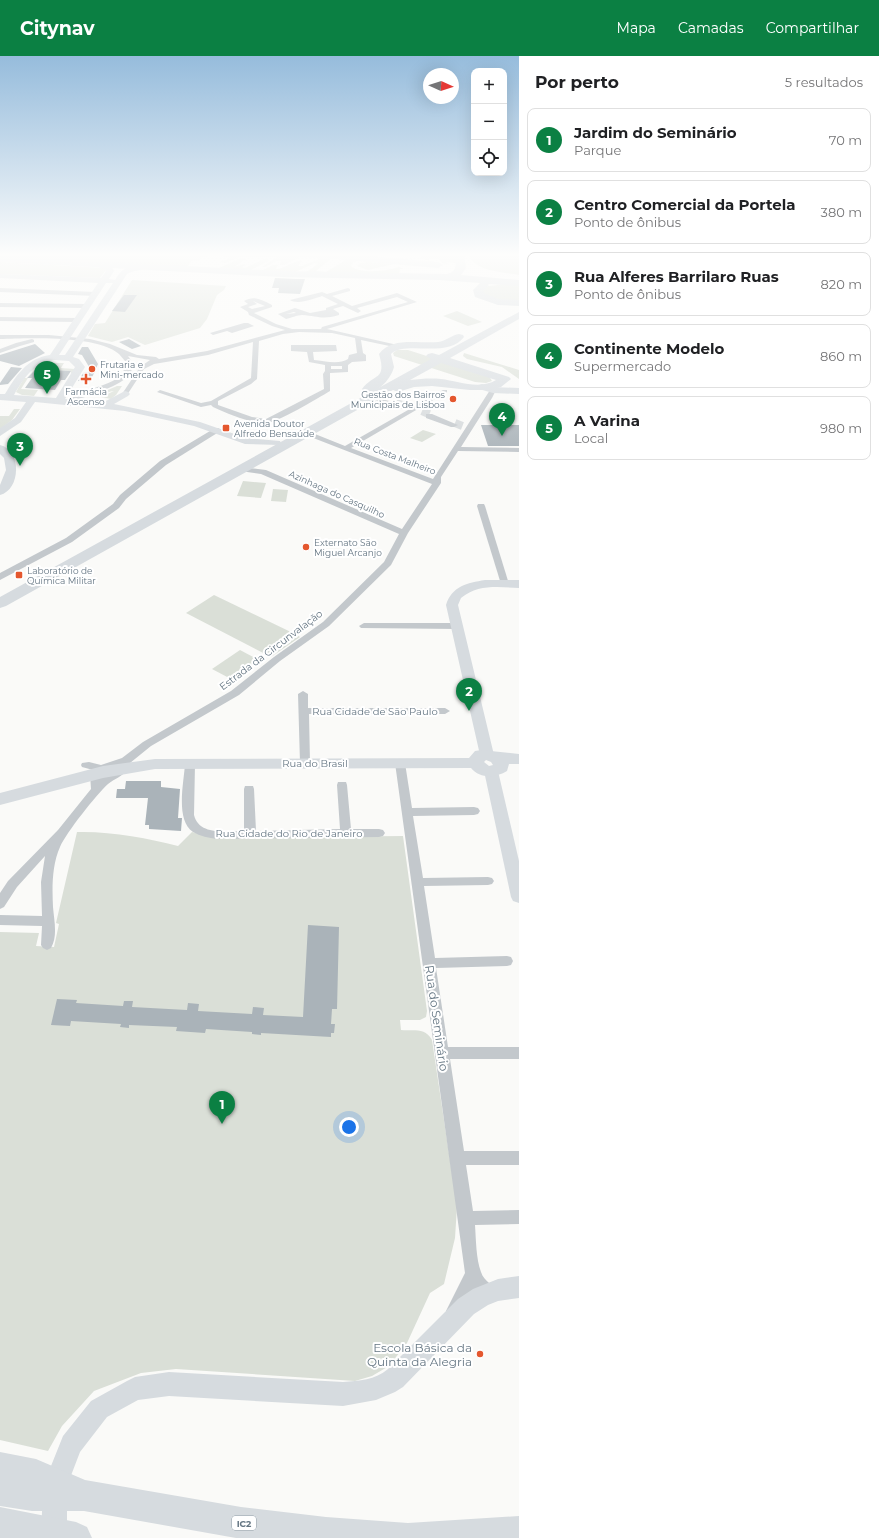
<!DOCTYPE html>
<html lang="pt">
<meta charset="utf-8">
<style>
:root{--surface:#fff;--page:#f2f2f2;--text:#202124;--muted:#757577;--line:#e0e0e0;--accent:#0b8043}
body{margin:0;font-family:Montserrat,sans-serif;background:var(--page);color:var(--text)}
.controls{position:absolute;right:12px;top:12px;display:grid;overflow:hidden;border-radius:8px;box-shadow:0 4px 16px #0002}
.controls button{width:36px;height:36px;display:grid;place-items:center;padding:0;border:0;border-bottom:1px solid var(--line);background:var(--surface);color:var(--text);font:20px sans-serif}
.compass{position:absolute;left:423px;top:12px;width:36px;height:36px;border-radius:50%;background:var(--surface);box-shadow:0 4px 16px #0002;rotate:93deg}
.you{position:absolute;left:349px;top:1071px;width:14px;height:14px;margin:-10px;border:3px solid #fff;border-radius:50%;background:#1a73e8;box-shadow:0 0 0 6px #1a73e833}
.badge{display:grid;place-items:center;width:26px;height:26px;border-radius:50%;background:var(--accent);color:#fff;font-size:13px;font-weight:700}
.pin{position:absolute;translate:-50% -33px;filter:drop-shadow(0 1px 2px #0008)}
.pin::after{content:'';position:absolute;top:21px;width:14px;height:12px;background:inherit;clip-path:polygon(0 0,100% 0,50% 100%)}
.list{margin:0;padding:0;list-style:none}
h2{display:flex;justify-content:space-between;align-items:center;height:52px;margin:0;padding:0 16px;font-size:17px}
h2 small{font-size:13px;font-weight:400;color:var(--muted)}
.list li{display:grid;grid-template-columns:26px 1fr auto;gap:12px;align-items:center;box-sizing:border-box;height:64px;margin:0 8px 8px;padding:0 8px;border:1px solid var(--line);border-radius:8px}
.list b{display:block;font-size:15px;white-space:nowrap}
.list p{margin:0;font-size:13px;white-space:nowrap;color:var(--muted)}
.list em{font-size:13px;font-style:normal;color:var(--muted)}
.icon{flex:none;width:22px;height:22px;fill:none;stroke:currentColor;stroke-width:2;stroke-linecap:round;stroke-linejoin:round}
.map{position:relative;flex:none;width:519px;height:1482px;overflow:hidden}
header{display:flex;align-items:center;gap:24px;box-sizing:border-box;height:56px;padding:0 20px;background:var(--accent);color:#fff}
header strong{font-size:19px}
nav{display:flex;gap:22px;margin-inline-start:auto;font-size:14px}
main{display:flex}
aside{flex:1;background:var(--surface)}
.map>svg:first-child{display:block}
.green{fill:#dadfd7}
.building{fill:#aab3b9}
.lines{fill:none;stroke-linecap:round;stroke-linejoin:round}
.street-tunnel{stroke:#d5d9db;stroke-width:8;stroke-dasharray:8 4;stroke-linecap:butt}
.street{fill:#c3c8cc;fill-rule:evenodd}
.secondary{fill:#d6dbdf;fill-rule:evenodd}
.primary{fill:#d6dbdf;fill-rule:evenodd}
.highway{fill:#d6dbdf;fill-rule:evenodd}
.poi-dot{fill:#e4572e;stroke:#fff;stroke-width:1.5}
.labels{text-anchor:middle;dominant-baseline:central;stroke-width:4;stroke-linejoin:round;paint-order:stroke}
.far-poi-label{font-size:9px;fill:#657683;stroke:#fff;text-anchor:start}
.far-street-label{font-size:9px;fill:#657683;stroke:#fff}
.shield{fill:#fff;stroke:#939fa8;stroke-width:1}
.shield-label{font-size:9px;font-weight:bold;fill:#657683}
.street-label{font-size:10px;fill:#657683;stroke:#fff}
.near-street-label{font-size:12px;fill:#657683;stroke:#fff}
.near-poi-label{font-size:12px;fill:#657683;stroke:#fff;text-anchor:end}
</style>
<header>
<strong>Citynav</strong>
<nav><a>Mapa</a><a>Camadas</a><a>Compartilhar</a></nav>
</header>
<main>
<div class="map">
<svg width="519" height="1482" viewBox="0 0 519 1482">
<rect width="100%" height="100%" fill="#fafaf8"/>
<g class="green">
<path d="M0,197L245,199L225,207L220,206L230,202L219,199L202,201L200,204L191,205L188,210H166L0,202Z"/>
<path d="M422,197H455L457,208L455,207L446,206L448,208L442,207L439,203H429L430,205L419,202L422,200L420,199Z"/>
<path d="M471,197H519V219C505,216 477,216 470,201Z"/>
<path d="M278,200H302L284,209H280L281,205H276L265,211H262Z"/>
<path d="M324,201H333L316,215L326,216L349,202L362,204L354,206L351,209L352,211C363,218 387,215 399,211L404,213H400L399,218L305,217L318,208L315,207L295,216L261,215L273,209H278L276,213C285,213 293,204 302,205L298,210H302Z"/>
<path d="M241,202L246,203L234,211L244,208L246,209L242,211L245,212L264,203L270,204L251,214L219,212Z"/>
<path d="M0,206L104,212L106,214L100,222L0,218Z"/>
<path d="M367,206L394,208L368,214L357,210L360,207Z"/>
<path d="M132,224L226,230L224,234L217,239L207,263L200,272L145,289L128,281L112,286L88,280L95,268L105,267Z"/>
<path d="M508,228L519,229V245H504L482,239V233L488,230Z"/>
<path d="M457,255L482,266L468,270L443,260Z"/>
<path d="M397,294H408L489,320L492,325L486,327L475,326L394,300L393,297Z"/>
<path d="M464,297L519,314V323L502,311L467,303L463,300Z"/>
<path d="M52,307H64L61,312L75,313L73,317H71V315L35,313L30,314L42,309H43L41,312H60L48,311Z"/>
<path d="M24,322H28L21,333L38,334L34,340L22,339L16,336Z"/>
<path d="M117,330H122L116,339L111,343L101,341L114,335C108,335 102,341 94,340Z"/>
<path d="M14,353H20L12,364L0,373V360H9Z"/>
<path d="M423,374L436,378L422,386L410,382Z"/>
<path d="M243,425L266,427L261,442L237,440Z"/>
<path d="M273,433L288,434L286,446L271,445Z"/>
<path d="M214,539L295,578L300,581L271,601L186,557Z"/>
<path d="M240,594L259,604L231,623L212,613Z"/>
<path d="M77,776C110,775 147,782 178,790L192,776L215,782L403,780L427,955L426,961L420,964H400L401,974C414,975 425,971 432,984L457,1151L455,1182L444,1228L430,1237L407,1287L389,1310L372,1320L355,1325L176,1313L141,1317L94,1335L62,1370L48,1395L0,1384V876L39,877L36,890L54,891L59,868L56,867Z"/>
</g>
<g class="building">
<path d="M275,222L296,223H305L300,238L278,237L279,232H272Z"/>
<path d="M124,239H137L125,256L112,255Z"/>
<path d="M129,283L141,290L132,293L119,286Z"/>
<path d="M35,288L45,297L19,310L0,305V299Z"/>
<path d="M82,291H88L98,308L90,326L78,325L84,316H92L82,299L78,298Z"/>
<path d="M11,311L22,312L8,328L0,329V327Z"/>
<path d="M36,313L71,315L65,324H61L55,334L25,332L32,322H27Z"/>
<path d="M481,369H519V390H488Z"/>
<path d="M126,725H161V731L180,733L178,762H182L181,775L149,773V769H145L148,742H116L117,733H125Z"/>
<path d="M308,869L339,871L337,953H332L331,968H335L334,977H331V981L261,977V979L252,978V976L206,973L205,977L176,975L177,971L129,969V972L120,971L121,968L71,965L70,970L51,969L57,943L77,944L76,947L123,950L124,945H133L132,951L187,954L188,947L199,948L198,955L252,958L253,951L264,952L263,959L303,961Z"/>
</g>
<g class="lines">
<g class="street-tunnel">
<path d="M396,347L406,350"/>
<path d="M422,355L431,359"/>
<path d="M455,367L465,371"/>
</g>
<g class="street">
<path d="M0,232L95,236L98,238L95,240L0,236Z"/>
<path d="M348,232L350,233V235L332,240L352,250L397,237L417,246L327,273L402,290L399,292L361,284L363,297L366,299V305L352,306L348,309V316L330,317V335C318,342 277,367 266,367C248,367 229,358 213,351L211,349L201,351L157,336L160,334L201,347L211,345L251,322L253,286L208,299L154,308L144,313L127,339L125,340L122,338L140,311L150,304L128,300C147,324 98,335 85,341C80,342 76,346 71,348L67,346C80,332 106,333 123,318L125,305C123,303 121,300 119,298C98,279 27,282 0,283V279H49L90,283L110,288L137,299L156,301L159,303L207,295L285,274L272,270L249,259L248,256L240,251L248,248L244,245C254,239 262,244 272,249V251L254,257L276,268L292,273H321L322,271L408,246L397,241L357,252L361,255L358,257L343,250L333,253L339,257V259C322,264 318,260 302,259C297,259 291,262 286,263L278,258L295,252L310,257L326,254V252L338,248L322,240C313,243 298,249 290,244L322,236L327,238ZM253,245L265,250L252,253L248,251L257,248ZM294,256L296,257L286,258ZM299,276L332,277L355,282L357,297L349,299L348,303C339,309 324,305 314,304L313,296L337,295L336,289H291V295L307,296L309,306L325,309V315L323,318L324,333L266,363L252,361L218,349V345L251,328L257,323L259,285L283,278ZM331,310H342V313H331Z"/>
<path d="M0,247L87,248L90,250L87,252L0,251Z"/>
<path d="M0,261L77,262L80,264L77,266L0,265Z"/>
<path d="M244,267H248L254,270L232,277L227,275L213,279L210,277Z"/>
<path d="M32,283L34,284V286L20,290L0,297V293L16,287Z"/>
<path d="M493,332L496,334L492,342L461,391L519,392V396L458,395L441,421V427L408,477L391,509L329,570L280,605L239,639L151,690L130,707L114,712L108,715L109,717L122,710L126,711L127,714C123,720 114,723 108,728C96,739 66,777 60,791C52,809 52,831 53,851C54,864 58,880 51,892L47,894L43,892L41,889L42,870L0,869V859L42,860L41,826L45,800L17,831L4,851L0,853V837L8,825L58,774L91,733L90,718L93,714L82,711L81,709L82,707L89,706L101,709L122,702L143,686L231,635L274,601L323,566L384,506L399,478L261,418L240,415V411L266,414L402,473L432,428L303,378L307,376H310L345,390L443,334H447V336L351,392L433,423L490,334Z"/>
<path d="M382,343L396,347L398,348L394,350L382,347L372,349L368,347Z"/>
<path d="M426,358H432L458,369L454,371H451L426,362Z"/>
<path d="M215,372H218L222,374L166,409L126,443L119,452L72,486L0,524V517L66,482L113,448L120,439L160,405Z"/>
<path d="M478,448H484L485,450L509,528L508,530L505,531L501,528L477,450Z"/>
<path d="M364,567H457L462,570L457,573L361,572L359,570Z"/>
<path d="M303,635L308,638V652H445L450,655L445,658H309L310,707L309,709H301L300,707L298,638Z"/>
<path d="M400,703L404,705L405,707L412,752L474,751L478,752L480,755L478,758L474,759L413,760L423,822L488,821L492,822L494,825L492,828L488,829L424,830L435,902L507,900L511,901L513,905L511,909L507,910L436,912L448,991H519V1003H450L464,1095H519V1109H466L473,1155L519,1154V1168L475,1169C476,1183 476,1203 481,1216C484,1226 494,1228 498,1237L496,1243L490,1245L484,1243L473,1234L460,1261L454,1263L448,1261L446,1255L465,1217L395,707L396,705Z"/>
<path d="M190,704L194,706L195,708L194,759C199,780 227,775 244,775V733L245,730H253L254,733L256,775L340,773L337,729L338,726H346L347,729L351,773H379L383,774L385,777L383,780L379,781L217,783C209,782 200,780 193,776C175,764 184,726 185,708L186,706Z"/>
</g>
<g class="secondary">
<path d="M94,206L111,209L114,215L109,223L115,224C121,214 126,210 139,209C143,209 145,209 148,211C143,215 133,214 127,218L73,301L79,303L85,311L65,343L102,347L125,335L128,336L130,338L128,340L114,348L200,366L246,382L280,385L281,387L280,389L245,388L194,370L125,355L35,346L21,366L0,380V372L15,362L26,346L0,344V338H5C16,320 27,302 50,299L98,227L0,222V218L101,222L106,215L105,213L94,210ZM106,227H113L65,299H59ZM54,304L69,305L75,311L56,342L14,339C24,322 33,307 54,304Z"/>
<path d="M482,328L493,331L519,332V338L493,337L479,333L477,331L479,329Z"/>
<path d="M0,389C22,394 21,434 0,439V429L6,414L4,402L0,398Z"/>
<path d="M485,524H519V532C498,531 478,528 461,542L458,549L494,699L492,702L487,704L482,702L480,699L446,549C452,530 467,527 485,524Z"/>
<path d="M491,710L496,712L498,715L519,805V847L513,845L511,841L484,715L486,712Z"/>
<path d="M519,1220V1242L498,1245L488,1249L474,1258L403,1331L395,1336L376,1344L343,1350L169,1340L138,1344L107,1361L80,1396L67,1430V1482H41L43,1430L63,1380L91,1345L127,1325L135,1321L169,1316L343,1326C359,1325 375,1324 388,1313L458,1243L473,1233L498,1223Z"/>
</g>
<path class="primary" d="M481,694L519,698V708H509L507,715C496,722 480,723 471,712L155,713L103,722L0,749V737L103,710L155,703L469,702L475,695ZM486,704L491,706L493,709L489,710L484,706Z"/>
<g class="highway">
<path d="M211,197H335L438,206L443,209L438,212L324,202L216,200Z"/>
<path d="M454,197H464L466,212L461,219L519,224V230L488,228L489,229L483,235L484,237L498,243L519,244V250L498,249L475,241L473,234L480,227L439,224L281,221L0,206V200L281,215L447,218C458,215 456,207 454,197Z"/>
<path d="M519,256V263L450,302L509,321L511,323L501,331L489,334H470L432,330L414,331L398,336L393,334L6,550L0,552V541L431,303L426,300L428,298L432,297L439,299ZM441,307L496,324C480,334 457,325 441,323C430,322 420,323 410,324Z"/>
<path d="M459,278L463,279L464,281C448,303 405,284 391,298L394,311C391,323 377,339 364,336L362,333C374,317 387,325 379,298C392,280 419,288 438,286C446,285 452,279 459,278Z"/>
<path d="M0,1396L36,1403L85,1424L241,1451L326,1461L408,1467L519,1460V1482H236L84,1455H32L0,1450Z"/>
<path d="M0,1451L76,1466L87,1471L92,1482H0Z"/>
</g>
</g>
<linearGradient id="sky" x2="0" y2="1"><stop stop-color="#96bcdc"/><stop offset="0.49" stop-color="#fdfdfc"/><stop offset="1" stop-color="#fdfdfc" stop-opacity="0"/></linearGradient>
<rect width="519" height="405" fill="url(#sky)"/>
<g class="poi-dot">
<circle cx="92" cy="313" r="4"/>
<path d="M84 317h4v4h4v4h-4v4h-4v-4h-4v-4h4z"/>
<circle cx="453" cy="343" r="4"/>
<rect x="222" y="368" width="8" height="8" rx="2"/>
<circle cx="306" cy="491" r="4"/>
<rect x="15" y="515" width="8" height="8" rx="2"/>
<circle cx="480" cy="1298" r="4"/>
</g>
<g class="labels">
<g class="far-poi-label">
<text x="100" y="308">Frutaria e<tspan x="100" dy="10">Mini-mercado</tspan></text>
<text x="86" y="335" text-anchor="middle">Farmácia<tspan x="86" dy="10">Ascenso</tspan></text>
<text x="445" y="338" text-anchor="end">Gestão dos Bairros<tspan x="445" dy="10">Municipais de Lisboa</tspan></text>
<text x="234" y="367">Avenida Doutor<tspan x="234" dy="10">Alfredo Bensaúde</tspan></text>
<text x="314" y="486">Externato São<tspan x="314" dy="10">Miguel Arcanjo</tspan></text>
<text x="27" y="514">Laboratório de<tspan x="27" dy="10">Química Militar</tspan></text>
</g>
<g class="far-street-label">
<text transform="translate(395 400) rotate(21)">Rua Costa Malheiro</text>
<text transform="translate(337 438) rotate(24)">Azinhaga do Casquilho</text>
</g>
<rect class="shield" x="232" y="1460" width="24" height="14" rx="3"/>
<g class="shield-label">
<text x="244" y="1467">IC2</text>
</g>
<g class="street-label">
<text transform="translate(271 594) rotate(-37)">Estrada da Circunvalação</text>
<text x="375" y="655">Rua Cidade de São Paulo</text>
<text x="315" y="707">Rua do Brasil</text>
<text x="289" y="777">Rua Cidade do Rio de Janeiro</text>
</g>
<g class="near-street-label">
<text transform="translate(437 962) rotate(82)">Rua do Seminário</text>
</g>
<g class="near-poi-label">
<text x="472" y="1291">Escola Básica da<tspan x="472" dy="14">Quinta da Alegria</tspan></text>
</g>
</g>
</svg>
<div class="controls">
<button>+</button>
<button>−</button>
<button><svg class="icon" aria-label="locate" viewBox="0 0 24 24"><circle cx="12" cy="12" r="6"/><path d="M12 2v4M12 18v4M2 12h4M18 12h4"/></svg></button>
</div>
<svg class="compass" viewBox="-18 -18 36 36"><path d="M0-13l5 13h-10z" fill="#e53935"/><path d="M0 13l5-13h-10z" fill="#757577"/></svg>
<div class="you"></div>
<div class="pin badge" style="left:222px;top:1068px">1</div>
<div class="pin badge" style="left:469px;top:655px">2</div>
<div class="pin badge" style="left:20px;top:410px">3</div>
<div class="pin badge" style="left:502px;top:380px">4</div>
<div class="pin badge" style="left:47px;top:338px">5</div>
</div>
<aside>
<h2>Por perto<small>5 resultados</small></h2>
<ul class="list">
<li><span class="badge">1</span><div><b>Jardim do Seminário</b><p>Parque</p></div><em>70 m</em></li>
<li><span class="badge">2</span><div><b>Centro Comercial da Portela</b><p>Ponto de ônibus</p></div><em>380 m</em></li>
<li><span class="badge">3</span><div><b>Rua Alferes Barrilaro Ruas</b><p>Ponto de ônibus</p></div><em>820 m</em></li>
<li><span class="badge">4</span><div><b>Continente Modelo</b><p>Supermercado</p></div><em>860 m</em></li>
<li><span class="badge">5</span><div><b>A Varina</b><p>Local</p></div><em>980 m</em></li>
</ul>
</aside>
</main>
